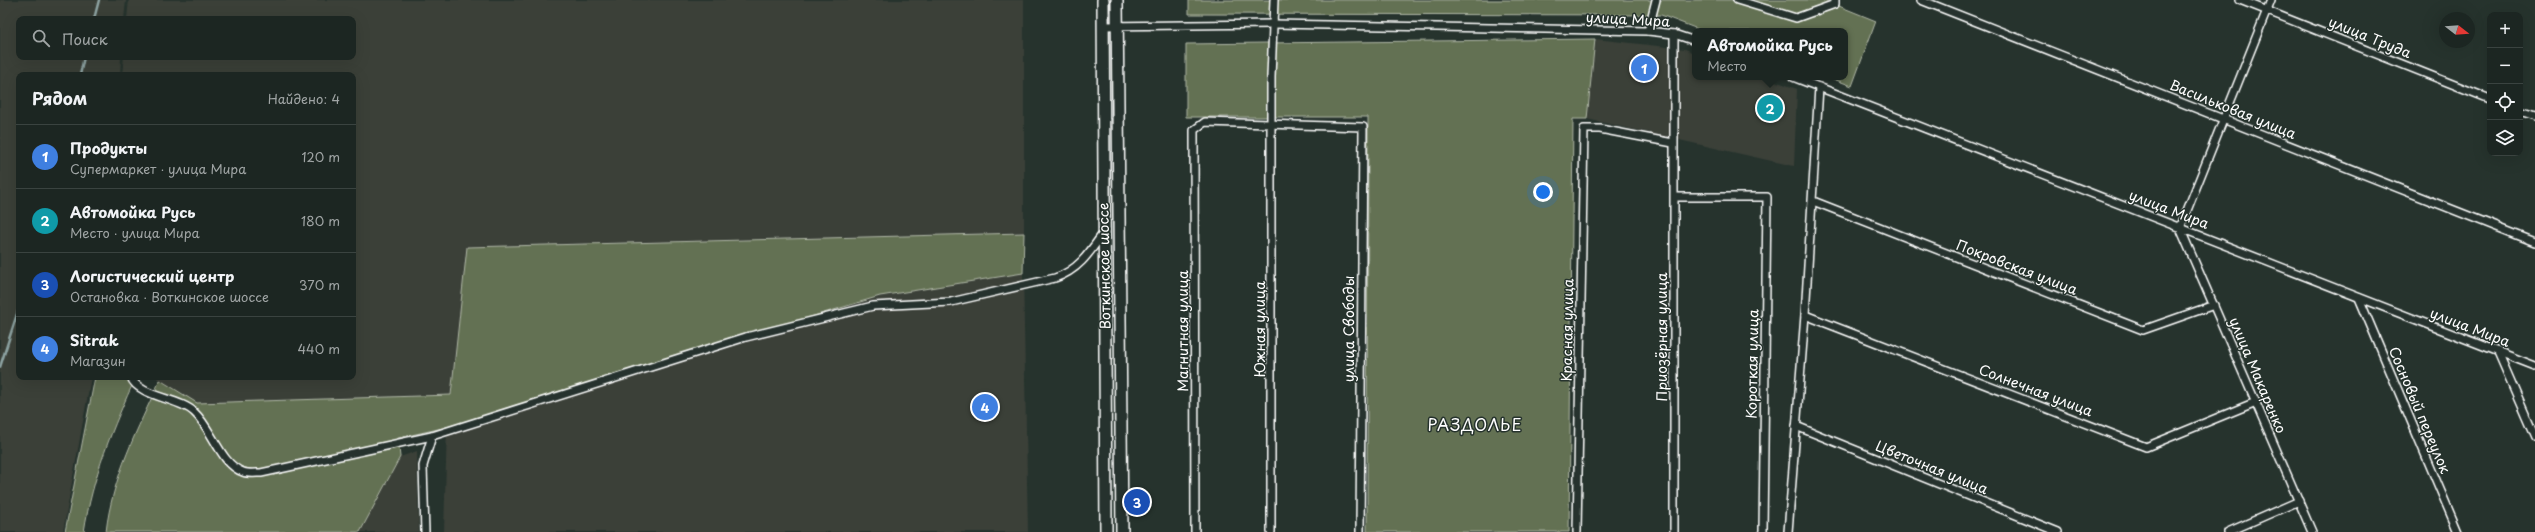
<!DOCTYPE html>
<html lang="ru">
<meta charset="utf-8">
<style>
:root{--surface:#1c2622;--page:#252e2a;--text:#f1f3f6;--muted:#a0a5a5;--line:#3a4340;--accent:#b45309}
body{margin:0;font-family:"Playpen Sans",sans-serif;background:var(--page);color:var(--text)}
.controls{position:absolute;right:12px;top:12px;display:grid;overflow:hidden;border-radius:8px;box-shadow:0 4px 16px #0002}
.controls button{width:36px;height:36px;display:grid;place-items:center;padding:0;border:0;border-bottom:1px solid var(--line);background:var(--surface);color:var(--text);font:20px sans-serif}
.compass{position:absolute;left:2439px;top:12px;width:36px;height:36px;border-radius:50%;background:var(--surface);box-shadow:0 4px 16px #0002;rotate:107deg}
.you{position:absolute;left:1543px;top:192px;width:14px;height:14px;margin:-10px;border:3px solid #fff;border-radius:50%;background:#1a73e8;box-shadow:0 0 0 6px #1a73e833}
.badge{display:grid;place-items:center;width:26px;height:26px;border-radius:50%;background:var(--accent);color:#fff;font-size:13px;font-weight:700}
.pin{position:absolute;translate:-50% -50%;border:2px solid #fff;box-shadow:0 1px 4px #0006}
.popup{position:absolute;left:1692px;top:28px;width:156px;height:52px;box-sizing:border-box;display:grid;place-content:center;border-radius:8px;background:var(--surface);filter:drop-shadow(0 1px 3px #0005);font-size:13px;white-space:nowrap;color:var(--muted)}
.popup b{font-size:15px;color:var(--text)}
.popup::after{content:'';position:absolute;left:50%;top:100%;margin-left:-8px;border:8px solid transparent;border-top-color:var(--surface)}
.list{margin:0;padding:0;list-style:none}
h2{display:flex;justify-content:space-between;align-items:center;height:52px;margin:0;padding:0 16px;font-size:17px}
h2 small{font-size:13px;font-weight:400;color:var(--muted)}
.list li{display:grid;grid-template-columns:26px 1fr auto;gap:12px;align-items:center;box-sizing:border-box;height:64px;padding:0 16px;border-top:1px solid var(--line)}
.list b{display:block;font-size:15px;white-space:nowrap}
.list p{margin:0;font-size:13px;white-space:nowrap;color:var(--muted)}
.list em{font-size:13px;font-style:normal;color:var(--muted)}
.icon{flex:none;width:22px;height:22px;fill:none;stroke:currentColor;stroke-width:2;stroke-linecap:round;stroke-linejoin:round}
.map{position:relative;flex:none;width:2535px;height:532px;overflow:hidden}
.search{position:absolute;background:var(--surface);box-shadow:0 4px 16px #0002;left:16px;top:16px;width:340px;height:44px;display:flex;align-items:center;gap:10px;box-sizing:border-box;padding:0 14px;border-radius:8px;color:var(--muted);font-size:15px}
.panel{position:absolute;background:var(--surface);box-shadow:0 4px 16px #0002;left:16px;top:72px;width:340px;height:308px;border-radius:8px}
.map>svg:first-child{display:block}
.built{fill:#3b4039}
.green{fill:#637152;stroke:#b1b8a8}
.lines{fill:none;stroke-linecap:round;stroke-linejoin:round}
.stream{stroke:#8ea4a3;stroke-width:2.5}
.minor-casing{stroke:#fff;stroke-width:10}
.primary-casing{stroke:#fff;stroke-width:14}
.minor{stroke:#26332d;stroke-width:7}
.primary{stroke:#26332d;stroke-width:11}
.labels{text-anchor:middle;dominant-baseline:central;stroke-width:3;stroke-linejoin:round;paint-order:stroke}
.street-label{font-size:14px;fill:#fff;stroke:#26332d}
.quarter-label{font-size:16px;letter-spacing:1px;fill:#fff;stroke:#26332d}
</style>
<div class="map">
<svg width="2535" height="532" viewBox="0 0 2535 532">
<rect width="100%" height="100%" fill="#26332d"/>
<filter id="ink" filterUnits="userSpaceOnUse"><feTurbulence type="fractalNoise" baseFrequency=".025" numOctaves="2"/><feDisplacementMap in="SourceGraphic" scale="8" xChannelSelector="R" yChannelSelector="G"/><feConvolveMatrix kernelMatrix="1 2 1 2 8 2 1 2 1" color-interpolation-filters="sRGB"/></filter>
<g filter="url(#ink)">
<g class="built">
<path d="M0,0H126L124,19H19V57H121L120,75H19V377H91L63,532H0Z"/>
<path d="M129,0H1024V233L468,247L451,395L197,403L155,377H353V75H122L124,57H353V19H127Z"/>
<path d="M1595,39L1685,49L1695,53V77H1764L1797,89L1794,166L1587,119Z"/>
<path d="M1023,273L1028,532H444L447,427L880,296Z"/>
<path d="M417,451L419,532H360L400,457Z"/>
</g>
<g class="green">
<path d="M1189,0H1824L1876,21L1852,86L1828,77H1845V31H1703L1661,15L1189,14Z"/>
<path d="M1595,39L1587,119H1573L1569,532H1367L1368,117H1186V44Z"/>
<path d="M1024,233L1023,273L880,296L447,427L398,438L400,457L360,532H106C112,478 138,428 160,380L197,403L451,395L467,247Z"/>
<path d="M95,377H136C113,426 92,478 84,532H65Z"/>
</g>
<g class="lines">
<g class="stream">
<path d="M94,19L99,0"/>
<path d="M80,75L84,57"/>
<path d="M0,367L19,308"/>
</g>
<g class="minor-casing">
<g id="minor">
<path d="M1737,0L1796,18L1835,4V0"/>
<path d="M1921,0L2535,242"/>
<path d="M2240,0L2490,99"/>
<path d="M1103,26L1274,24L1648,31L1674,34L1695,41"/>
<path d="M1648,31L1656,0"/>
<path d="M1674,34V532"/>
<path d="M1793,77L2535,366"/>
<path d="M2520,111L2535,116"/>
<path d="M1675,197H1767L1763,532"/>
<path d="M1813,201L2143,330L2214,305"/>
<path d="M2180,228L2312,532"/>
<path d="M2180,228L2271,0"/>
<path d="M2359,298L2458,532"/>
<path d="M1805,315L2146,447L2256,402"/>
<path d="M2498,352L2535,437"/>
<path d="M131,377C138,397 180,398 194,412C212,428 220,464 243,472C248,474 256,473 261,473L432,436L746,337L873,306L951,302L1055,278C1079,270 1090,252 1104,232"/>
<path d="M1796,426L2058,532"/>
<path d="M425,532L423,466L432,436"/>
<path d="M1195,532L1194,130L1205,122L1363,127L1360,532"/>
<path d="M1271,532V77L1274,0"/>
<path d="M1577,532L1584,129H1600L1673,143"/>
<path d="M1788,532L1805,315L1819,87"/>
<path d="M2228,532L2299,501"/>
</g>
</g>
<g class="primary-casing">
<g id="primary">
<path d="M1103,0L1106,532"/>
<path d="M1117,0L1122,532"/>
</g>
</g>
<use href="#minor" class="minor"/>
<use href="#primary" class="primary"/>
</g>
</g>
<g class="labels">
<g class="street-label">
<text transform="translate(1628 19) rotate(3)">улица Мира</text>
<text transform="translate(2370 37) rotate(22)">улица Труда</text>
<text transform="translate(2233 109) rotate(22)">Васильковая улица</text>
<text transform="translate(2169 209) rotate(21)">улица Мира</text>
<text transform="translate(1104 266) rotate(-91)">Воткинское шоссе</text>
<text transform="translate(2017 267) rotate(21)">Покровская улица</text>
<text transform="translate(2470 327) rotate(21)">улица Мира</text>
<text transform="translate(1259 329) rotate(-90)">Южная улица</text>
<text transform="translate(1348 329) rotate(-90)">улица Свободы</text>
<text transform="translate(1567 330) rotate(-89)">Красная улица</text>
<text transform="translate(1182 331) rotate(-90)">Магнитная улица</text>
<text transform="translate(1661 337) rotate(-90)">Приозёрная улица</text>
<text transform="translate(1752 364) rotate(-89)">Короткая улица</text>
<text transform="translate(2258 375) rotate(67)">улица Макаренко</text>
<text transform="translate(2036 390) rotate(21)">Солнечная улица</text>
<text transform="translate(2420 410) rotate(67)">Сосновый переулок</text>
<text transform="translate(1932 467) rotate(22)">Цветочная улица</text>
</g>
<g class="quarter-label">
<text x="1475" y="424">РАЗДОЛЬЕ</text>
</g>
</g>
</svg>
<div class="controls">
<button>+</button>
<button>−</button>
<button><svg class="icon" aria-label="locate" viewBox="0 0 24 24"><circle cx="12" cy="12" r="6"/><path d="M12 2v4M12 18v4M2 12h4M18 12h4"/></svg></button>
<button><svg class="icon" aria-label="layers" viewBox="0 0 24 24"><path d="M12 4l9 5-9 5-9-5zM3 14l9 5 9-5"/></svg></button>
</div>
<svg class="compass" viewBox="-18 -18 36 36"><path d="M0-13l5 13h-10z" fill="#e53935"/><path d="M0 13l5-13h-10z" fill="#a0a5a5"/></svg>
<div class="you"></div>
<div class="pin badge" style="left:1644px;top:68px;background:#3f7fe0">1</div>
<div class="pin badge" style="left:1770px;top:108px;background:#0f9aa8">2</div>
<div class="popup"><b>Автомойка Русь</b>Место</div>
<div class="pin badge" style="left:1137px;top:502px;background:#1a4fb4">3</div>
<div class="pin badge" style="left:985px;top:407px;background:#3f7fe0">4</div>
<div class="search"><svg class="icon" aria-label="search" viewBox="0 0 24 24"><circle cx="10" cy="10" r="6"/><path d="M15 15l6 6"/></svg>Поиск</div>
<section class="panel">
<h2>Рядом<small>Найдено: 4</small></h2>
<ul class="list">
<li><span class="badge" style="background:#3f7fe0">1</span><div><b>Продукты</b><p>Супермаркет · улица Мира</p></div><em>120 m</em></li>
<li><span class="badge" style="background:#0f9aa8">2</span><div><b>Автомойка Русь</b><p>Место · улица Мира</p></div><em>180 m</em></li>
<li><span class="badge" style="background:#1a4fb4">3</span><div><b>Логистический центр</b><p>Остановка · Воткинское шоссе</p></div><em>370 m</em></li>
<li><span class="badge" style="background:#3f7fe0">4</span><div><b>Sitrak</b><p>Магазин</p></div><em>440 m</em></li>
</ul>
</section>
</div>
